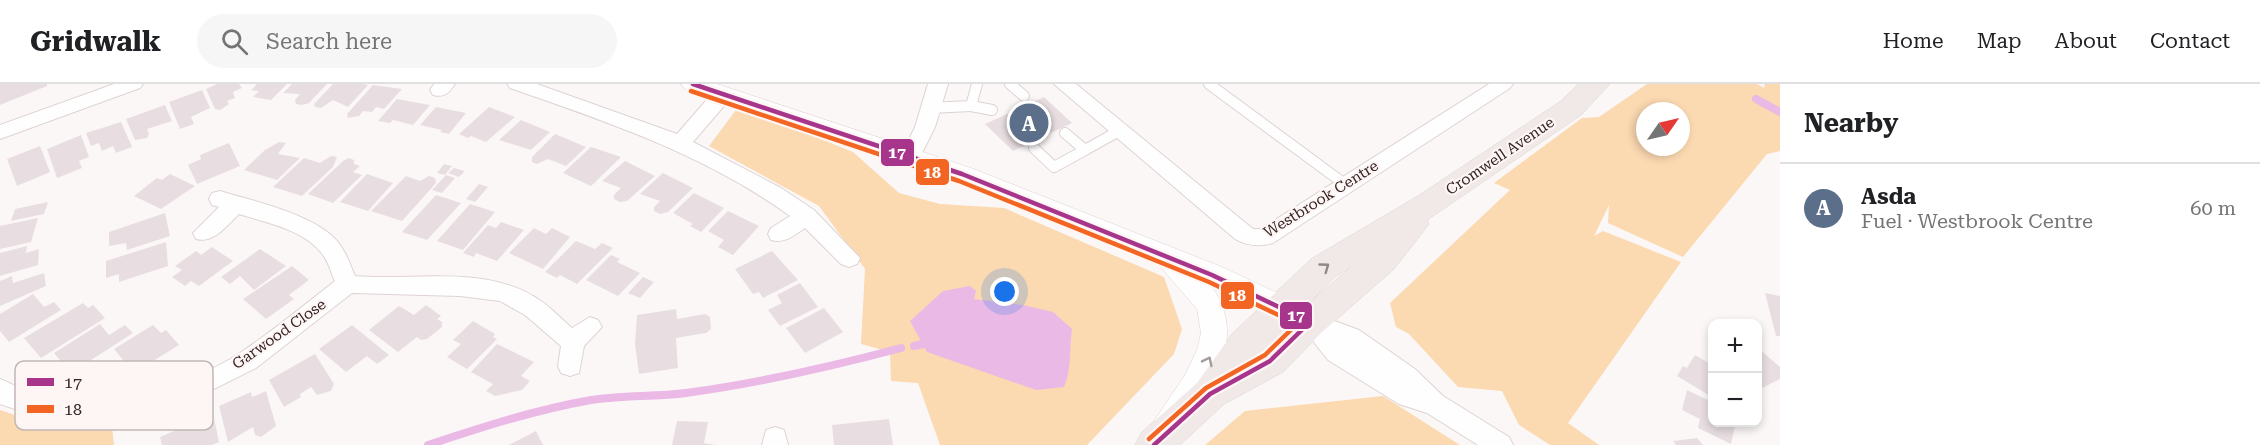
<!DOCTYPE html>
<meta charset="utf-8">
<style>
:root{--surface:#fff;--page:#f6f6f6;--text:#202124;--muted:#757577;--line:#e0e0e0;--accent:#0b8043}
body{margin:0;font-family:"Roboto Serif",serif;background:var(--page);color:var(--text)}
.controls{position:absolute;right:18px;bottom:18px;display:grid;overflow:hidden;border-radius:12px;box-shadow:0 3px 9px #0003}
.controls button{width:54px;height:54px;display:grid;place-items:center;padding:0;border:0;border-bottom:2px solid var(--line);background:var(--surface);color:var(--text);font:30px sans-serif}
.compass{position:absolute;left:1636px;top:18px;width:54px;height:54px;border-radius:50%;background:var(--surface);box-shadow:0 3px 9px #0003;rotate:56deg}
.you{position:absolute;left:1005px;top:208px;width:21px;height:21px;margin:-15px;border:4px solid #fff;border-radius:50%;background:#1a73e8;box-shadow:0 0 0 9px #1a73e833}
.badge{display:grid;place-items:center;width:39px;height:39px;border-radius:50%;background:var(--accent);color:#fff;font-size:20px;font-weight:700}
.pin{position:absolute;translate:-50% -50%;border:3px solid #fff;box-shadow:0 2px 6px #0006}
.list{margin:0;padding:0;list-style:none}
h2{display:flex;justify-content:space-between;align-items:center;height:78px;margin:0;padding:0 24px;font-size:26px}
h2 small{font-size:20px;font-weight:400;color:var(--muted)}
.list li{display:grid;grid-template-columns:39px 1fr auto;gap:18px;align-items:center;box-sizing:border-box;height:90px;padding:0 24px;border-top:2px solid var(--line)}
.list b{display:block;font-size:22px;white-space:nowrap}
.list p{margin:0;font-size:20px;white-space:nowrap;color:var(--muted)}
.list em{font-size:20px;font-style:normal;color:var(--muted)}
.icon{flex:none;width:33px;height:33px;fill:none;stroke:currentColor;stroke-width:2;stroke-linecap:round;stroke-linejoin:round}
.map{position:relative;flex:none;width:1780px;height:361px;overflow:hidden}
header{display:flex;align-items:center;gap:36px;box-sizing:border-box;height:84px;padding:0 30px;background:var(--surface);border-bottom:2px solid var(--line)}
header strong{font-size:28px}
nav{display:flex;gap:33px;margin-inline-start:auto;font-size:21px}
.search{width:420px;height:54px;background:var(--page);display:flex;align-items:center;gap:15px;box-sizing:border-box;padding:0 21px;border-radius:33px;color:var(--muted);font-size:22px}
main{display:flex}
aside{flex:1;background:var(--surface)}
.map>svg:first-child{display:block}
.green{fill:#fbd9b1;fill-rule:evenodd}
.water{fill:#ebb9e6}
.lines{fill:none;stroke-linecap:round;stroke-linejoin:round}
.stream{stroke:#ebb9e6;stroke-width:8}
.building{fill:#e8dee1}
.service-casing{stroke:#ddd3d2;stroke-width:12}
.minor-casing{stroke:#ddd3d2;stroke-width:2}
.tertiary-casing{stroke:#ddd3d2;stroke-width:1}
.primary-casing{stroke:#dad4d4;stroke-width:1}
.service{stroke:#fffefe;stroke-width:10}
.minor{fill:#fffefe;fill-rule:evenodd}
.tertiary{fill:#fffefe;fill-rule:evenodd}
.primary{fill:#f0e9e7;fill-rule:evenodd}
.bus-1-casing{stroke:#fef5f5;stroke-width:9}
.bus-2-casing{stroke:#fef5f5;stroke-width:9}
.bus-1{stroke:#a7358b;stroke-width:4.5}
.bus-2{stroke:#f26522;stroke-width:4.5}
.oneway{stroke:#928686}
.oneway2{stroke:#a49c9c}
.labels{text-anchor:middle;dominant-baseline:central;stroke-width:4.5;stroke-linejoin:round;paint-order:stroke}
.street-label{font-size:15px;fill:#342424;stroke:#fef5f5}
.key{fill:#fef5f5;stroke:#c1b6b6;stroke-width:1.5}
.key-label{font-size:16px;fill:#342424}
.line-badge{stroke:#fef5f5;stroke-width:2}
.badge-label{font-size:16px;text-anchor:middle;font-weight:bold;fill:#fff}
</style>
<header>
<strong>Gridwalk</strong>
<div class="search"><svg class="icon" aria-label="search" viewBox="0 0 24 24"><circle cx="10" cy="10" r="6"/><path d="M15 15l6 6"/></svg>Search here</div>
<nav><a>Home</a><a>Map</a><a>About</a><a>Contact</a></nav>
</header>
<main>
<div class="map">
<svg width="1780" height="361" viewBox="0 0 1780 361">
<rect width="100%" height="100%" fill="#fcf7f7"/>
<g class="green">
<path d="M1647,0H1757L1764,4L1765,0H1780V67L1767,70L1683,173L1608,139L1609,121L1594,152L1603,147L1681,178L1568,339L1599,361H1550L1519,341L1502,307L1458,303L1409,250L1396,243L1390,219L1510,106L1494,99L1582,34L1599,33ZM1645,27H1681V63H1645Z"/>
<path d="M739,22L853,68L899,109L940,120L1004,124L1164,193L1182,245L1174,270L1087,361H940L918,299L891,297L890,268L861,260L865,185L819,122L709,62Z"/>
<path d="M1383,312L1460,361H1205L1245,327Z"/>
<path d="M0,326L27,335L111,334L114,361H0Z"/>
</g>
<path class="water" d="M970,202L976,207L974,215L1023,221L1053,228L1072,245C1069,265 1072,285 1064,303L1036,306L927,268L910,237L943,207Z"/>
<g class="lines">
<g class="stream">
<path d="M1756,15L1780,28"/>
<path d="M914,262L923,260"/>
<path d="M428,361C482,343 535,326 591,316C622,311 655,313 686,309C759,299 830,283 901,264"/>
</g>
</g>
<g class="building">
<path d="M0,0H47V2L0,21Z"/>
<path d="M217,0H239L242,4L233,8L235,14L227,17L229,20L220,26L215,25L206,5Z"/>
<path d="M257,0H287L271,16L253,13L259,7L251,6Z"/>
<path d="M292,0H327L309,19L302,21L296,20L295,16L300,10L283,9Z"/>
<path d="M333,0H363L368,1L348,23L333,16L321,24L315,23L314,20Z"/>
<path d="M373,1L402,5L384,25L376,23L372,28L363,27L359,32L348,34L347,30Z"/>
<path d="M202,6L210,24L191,33L194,40L180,45L169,18Z"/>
<path d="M1044,13L1072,39L1013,67L985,40Z"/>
<path d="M397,15L430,21L413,41L393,36L390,39L378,37Z"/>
<path d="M165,21L172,37L147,45L149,50L147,54L135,56L126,35Z"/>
<path d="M436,23L466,29L449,50L440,48L442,46L420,41Z"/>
<path d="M489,23L515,33L486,58L471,52L468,54L459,50Z"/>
<path d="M521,36L550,48L531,66L499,56Z"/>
<path d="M121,38L132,63L116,69L113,62L102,67L99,59L91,62L86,49Z"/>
<path d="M555,50L586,63L566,82L548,75L537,80L532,78V73Z"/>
<path d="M81,51L89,73L79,77L82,84L57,94L47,65Z"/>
<path d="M279,58L286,59L278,70L300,74L277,96L244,86L265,66Z"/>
<path d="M229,59L240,82L197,100L188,81L201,75L200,71Z"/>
<path d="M40,62L50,88L17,102L7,75Z"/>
<path d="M591,63L621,73L591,102L563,89Z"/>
<path d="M331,72L337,73L333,83L302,112L273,103L304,74L320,79Z"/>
<path d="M349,74L354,76V80L360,82L353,88L362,91L333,119L308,110L343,77Z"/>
<path d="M625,77L655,92L627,117L620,118L614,115V111L621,104L602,97Z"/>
<path d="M444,80L452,82L445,91L437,89Z"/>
<path d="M454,84L465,87L459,93L448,89Z"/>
<path d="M663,89L693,104L668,128L660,130L654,127V123L660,117L640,110Z"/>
<path d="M170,90L195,102L161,125L134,112L157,94L162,96Z"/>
<path d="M367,90L393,99L368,127L340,118Z"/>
<path d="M446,91L455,94L442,109L432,106Z"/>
<path d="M406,92L420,97L429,92L435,94L436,99L402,137L371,127Z"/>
<path d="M479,100L488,103L475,118L466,115Z"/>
<path d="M694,109L724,124L701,148L690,142L693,140L673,129Z"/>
<path d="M436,111L461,119L427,156L402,148Z"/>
<path d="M48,118L44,130L11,137L15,125Z"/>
<path d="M470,120L495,128L463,166L437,157Z"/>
<path d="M728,127L759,142L733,171L718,163L724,156L708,147Z"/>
<path d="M165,129L170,152L127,166L126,159L109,162V148Z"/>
<path d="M38,134L31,158L0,165V142Z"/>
<path d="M501,138L524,146L497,177L476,169L474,173L463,169L488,141L496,144Z"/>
<path d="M534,144L546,150L552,144L570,153L543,185L509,169Z"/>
<path d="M576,157L595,165L602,159L613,164L577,200L560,191L557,194L545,188Z"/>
<path d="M166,158L168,182L119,198V190L106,194V177Z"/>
<path d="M27,162L26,169L39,165L38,181L0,192V169Z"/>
<path d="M212,163L233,177L199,202L191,197L185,202L172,193L182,186L175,182L196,167L201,171Z"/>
<path d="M260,165L286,182L254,206L240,192L230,200L221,193Z"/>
<path d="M772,167L798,196L763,214L759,208L753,210L735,185Z"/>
<path d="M611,171L620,175L617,178L640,189L618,212L586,196Z"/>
<path d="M292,182L309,196L289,211L294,215L266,235L243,215Z"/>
<path d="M44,189L46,202L0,222V197L12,192L13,199Z"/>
<path d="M643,193L654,198L640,214L628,209Z"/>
<path d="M800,199L818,223L780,242L768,226L782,219L777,211Z"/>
<path d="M1765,209L1780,212V252H1776Z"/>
<path d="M33,210L44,223L54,218L61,226L9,258L0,247V230Z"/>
<path d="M83,219L88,224L93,221L105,234L41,274L24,254Z"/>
<path d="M426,221L441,232L437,235L442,238V243L427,255L421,256L417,253L398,268L369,246L399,222L414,231Z"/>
<path d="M824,224L843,248L805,269L786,244Z"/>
<path d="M676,225L677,235L705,230L710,233L711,245L706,249L676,254L678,284L639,290L635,260L637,231Z"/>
<path d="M473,237L495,250L493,253L497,255L467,285L447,273L461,260L453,256Z"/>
<path d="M100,240L109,251L125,241L133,249L71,289L54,269Z"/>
<path d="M153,241L161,249L166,246L179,261L134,289L114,265Z"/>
<path d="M352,241L389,271L377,280L367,272L346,288L319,265Z"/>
<path d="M497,260L534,278L521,292L530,297L522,306L495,312L486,307L493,300L471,288Z"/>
<path d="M1758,264L1780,283V295L1762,304L1758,300Z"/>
<path d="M315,270L334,300L331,307L317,311L311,303L300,310L301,313L284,323L269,296Z"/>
<path d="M1695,271L1712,281V313L1677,292L1683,282L1687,284Z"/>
<path d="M1687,306L1712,318V338H1736L1731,360L1698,344L1700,335L1682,326Z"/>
<path d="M266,307L276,342L261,353L255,351L253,343L228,358L219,322L251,308L252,313Z"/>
<path d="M213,330L219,358L212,361H162L160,353L176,346L175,343Z"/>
<path d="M889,335L893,361H834L832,341Z"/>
<path d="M677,337L708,338L704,359L716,361H672Z"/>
<path d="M536,347L543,361H509Z"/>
<path d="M1697,354L1703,361H1676L1673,357Z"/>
</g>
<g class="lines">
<g class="service-casing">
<g id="service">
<path d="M1010,0L1024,12"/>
<path d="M1209,0L1346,101"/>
<path d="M971,22L992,26"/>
<path d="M930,24L971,22L977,0"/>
<path d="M1065,49L1085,66L1119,47"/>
<path d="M1034,64L1054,83L1085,66"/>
</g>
</g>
<g class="minor-casing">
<g id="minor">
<path d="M114,0H143L140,4L0,55V41Z"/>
<path d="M434,0H455C449,9 444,14 433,11L430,6Z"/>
<path d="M507,0H537L677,50L716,5H730L733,10L730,15L693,58L781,104L814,126L860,174L857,180L849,183L841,180L805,144C794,151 785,160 771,156L768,150L771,144L790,132C706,71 608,38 510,4Z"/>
<path d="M928,0H948L935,43L918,77L911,79L904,77L901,72L915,43Z"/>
<path d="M1054,0H1076L1253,145H1261L1489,0H1513L1510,4L1273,159C1259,163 1247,162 1235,155Z"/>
<path d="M220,107C253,117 307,129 332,152C344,162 349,178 355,192C412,197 481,181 533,212C548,220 559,233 572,244L590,233L598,236L602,243L584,262L579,289L570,292L561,289L558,282L561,262L525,231L500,217L460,212L352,209L256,284L198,313L105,335L41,334L0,320V295C14,300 26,310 42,312C102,320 190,303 240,269C273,247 304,221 335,197C331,189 329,179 323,171C305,146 268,139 239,130C227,141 214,160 196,155L193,149L219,123L212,121L209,115L212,109Z"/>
<path d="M1310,228L1359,246L1415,285L1443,312L1509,353L1513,361H1478L1427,329L1399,320L1328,276L1298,238L1302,231Z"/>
<path d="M775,343L784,346L788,361H762L766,346Z"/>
</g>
</g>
<g class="tertiary-casing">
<path id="tertiary" d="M681,0H717L971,84L1222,183L1309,224L1313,232L1309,240L1299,243L1212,203C1252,261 1203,313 1171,361H1138L1185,291L1197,266L1201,249L1197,225L1159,181L953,96L685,5Z"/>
</g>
<g class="primary-casing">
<path id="primary" d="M1579,0H1610L1581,31L1427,136L1429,140L1394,185L1322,248L1283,288L1224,320L1180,361H1135L1141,349L1197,299L1232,250L1311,175L1418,112L1561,17ZM1352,182L1308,220L1335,193Z"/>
</g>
<use href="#service" class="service"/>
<use href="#minor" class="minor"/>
<use href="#tertiary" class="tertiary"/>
<use href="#primary" class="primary"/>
<g class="bus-1-casing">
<path id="bus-1" d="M693,0L962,90L1212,191L1310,238L1270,277L1210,310L1154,361"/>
</g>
<g class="bus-2-casing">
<path id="bus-2" d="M691,7L959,97L1209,198L1297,240L1265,271L1206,304L1149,355"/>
</g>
<use href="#bus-1" class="bus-1"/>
<use href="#bus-2" class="bus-2"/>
</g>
<defs><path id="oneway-chevron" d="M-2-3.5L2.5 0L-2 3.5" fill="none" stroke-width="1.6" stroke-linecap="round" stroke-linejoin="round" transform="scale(1.5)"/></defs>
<use class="oneway" href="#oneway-chevron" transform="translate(1325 183) rotate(-36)"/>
<use class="oneway2" href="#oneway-chevron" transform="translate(1208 277) rotate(-64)"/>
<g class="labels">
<g class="street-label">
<text transform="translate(1500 72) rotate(-34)">Cromwell Avenue</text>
<text transform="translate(1321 115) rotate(-32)">Westbrook Centre</text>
<text transform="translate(279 250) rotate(-35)">Garwood Close</text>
</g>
</g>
<rect x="15" y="277" width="198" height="69" rx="9" class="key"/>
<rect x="27" y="294" width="27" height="8" fill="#a7358b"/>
<rect x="27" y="321" width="27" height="8" fill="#f26522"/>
<g class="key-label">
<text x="64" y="304">17</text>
<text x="64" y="331">18</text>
</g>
<g class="line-badge">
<rect x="880" y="54" width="35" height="29" rx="6" fill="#a7358b"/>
<rect x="915" y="74" width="35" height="28" rx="6" fill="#f26522"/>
<rect x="1220" y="197" width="35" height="29" rx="6" fill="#f26522"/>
<rect x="1279" y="217" width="34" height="29" rx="6" fill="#a7358b"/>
</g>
<g class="badge-label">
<text x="897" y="74">17</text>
<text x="932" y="94">18</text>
<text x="1237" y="217">18</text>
<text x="1296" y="237">17</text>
</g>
</svg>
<div class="controls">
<button>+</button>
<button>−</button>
</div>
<svg class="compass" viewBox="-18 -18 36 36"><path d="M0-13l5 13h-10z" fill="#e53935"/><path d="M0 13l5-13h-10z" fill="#757577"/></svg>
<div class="you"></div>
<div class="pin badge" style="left:1029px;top:39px;background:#5c6f8a">A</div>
</div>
<aside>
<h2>Nearby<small></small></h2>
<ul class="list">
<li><span class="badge" style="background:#5c6f8a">A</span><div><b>Asda</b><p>Fuel · Westbrook Centre</p></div><em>60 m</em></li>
</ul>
</aside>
</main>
